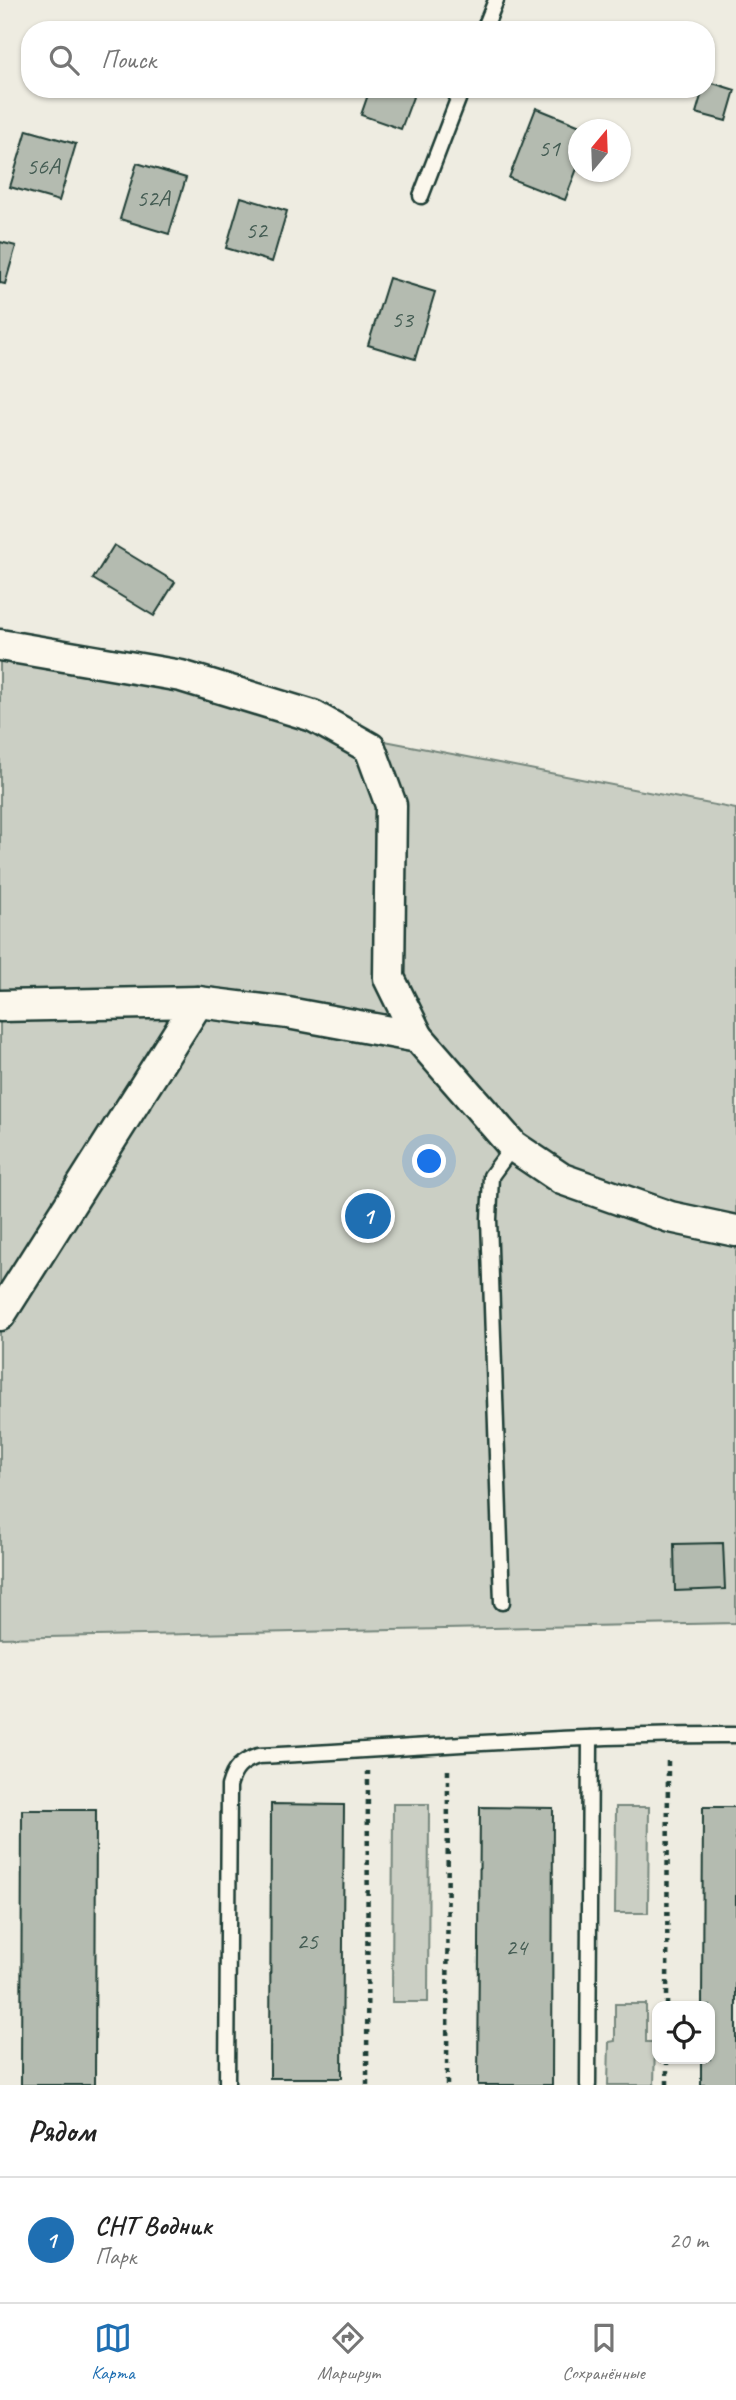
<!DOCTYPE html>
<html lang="ru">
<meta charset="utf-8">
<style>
:root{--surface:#fff;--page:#f2f2f2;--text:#222;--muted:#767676;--line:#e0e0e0;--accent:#1f6fb2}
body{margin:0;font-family:Caveat,sans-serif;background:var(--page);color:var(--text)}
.controls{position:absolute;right:21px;bottom:21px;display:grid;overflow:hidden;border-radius:14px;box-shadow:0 2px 5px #0004}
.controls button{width:63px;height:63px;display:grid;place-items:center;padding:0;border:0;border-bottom:2px solid var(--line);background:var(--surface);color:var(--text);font:35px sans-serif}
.compass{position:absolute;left:568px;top:119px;width:63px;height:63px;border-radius:50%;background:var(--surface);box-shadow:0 2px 5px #0004;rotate:19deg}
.you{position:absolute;left:430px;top:1162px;width:24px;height:24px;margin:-18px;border:5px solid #fff;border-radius:50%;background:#1a73e8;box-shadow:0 0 0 10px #1a73e833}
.badge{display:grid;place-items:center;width:46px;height:46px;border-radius:50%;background:var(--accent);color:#fff;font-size:23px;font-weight:700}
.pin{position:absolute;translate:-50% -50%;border:4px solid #fff;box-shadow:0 2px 7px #0006}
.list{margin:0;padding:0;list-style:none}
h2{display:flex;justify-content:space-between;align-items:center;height:91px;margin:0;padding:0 28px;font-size:30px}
h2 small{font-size:23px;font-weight:400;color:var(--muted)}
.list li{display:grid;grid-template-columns:46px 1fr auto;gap:21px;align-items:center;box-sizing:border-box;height:126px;padding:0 28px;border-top:2px solid var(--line)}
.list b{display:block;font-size:26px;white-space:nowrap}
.list p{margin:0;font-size:23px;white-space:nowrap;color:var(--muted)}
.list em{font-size:23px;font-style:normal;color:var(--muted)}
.icon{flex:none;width:38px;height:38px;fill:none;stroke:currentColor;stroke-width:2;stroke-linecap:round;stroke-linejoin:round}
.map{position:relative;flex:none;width:736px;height:2085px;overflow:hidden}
.search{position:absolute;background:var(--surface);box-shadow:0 2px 5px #0004;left:21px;right:21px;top:21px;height:77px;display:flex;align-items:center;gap:18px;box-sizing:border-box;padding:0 24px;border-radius:28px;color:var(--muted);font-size:26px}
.sheet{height:217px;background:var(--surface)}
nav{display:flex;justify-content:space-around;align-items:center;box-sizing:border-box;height:98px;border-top:2px solid var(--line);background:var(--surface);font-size:19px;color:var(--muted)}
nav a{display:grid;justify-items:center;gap:4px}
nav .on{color:var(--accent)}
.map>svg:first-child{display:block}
.green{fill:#cbcfc4;stroke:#75867c;stroke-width:2}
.building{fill:#b4bbb0;stroke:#1f3d34;stroke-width:2}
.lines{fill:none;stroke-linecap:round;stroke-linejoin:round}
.service-casing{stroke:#1f3d34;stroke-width:19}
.minor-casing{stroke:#1f3d34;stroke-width:35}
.path{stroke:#1f3d34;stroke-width:4.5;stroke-dasharray:5 5;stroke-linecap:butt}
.service{stroke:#fbf7ec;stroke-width:14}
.minor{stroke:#fbf7ec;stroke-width:30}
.labels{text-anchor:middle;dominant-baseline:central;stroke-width:5;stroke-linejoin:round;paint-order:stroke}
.number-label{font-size:24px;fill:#445c53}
</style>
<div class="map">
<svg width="736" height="2085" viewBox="0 0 736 2085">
<rect width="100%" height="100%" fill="#eeece1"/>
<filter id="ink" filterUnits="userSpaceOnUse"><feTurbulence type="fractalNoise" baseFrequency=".0143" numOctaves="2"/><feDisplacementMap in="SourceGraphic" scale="14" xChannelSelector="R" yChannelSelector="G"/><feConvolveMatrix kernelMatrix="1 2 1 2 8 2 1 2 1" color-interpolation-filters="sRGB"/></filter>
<g filter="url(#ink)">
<g class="green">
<path d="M0,652L162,681L318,728L736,809V1623L0,1638Z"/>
<path d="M393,1804H429L428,2002H392Z"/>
<path d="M616,1807H649L648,1913H615Z"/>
<path d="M615,2004H646V2042H655L654,2085H608L609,2042L615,2041Z"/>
</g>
<g class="building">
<path d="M706,81L735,90L726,121L696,113L703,89H706Z"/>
<path d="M370,89H416L401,129L361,115Z"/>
<path d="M536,108L590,130H578V166L565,200L509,178Z"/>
<path d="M27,130L76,144L59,201L10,187Z"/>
<path d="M137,163L186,178L169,234L120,219Z"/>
<path d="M241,197L287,211L272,262L226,248Z"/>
<path d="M0,242L16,246L5,284L0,283Z"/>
<path d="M389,278L435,292L415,359L368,345Z"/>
<path d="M114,545L175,582L154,616L93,579Z"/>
<path d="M723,1543L725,1589L675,1591L674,1544Z"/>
<path d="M271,1804L344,1805L342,2078H270Z"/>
<path d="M480,1807L553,1808L552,2085H478Z"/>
<path d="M703,1807H736V2085H701V2059H710V2006H702Z"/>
<path d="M22,1810H96L95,2085H21Z"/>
</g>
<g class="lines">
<g class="service-casing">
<g id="service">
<path d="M484,30L496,0"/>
<path d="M421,196L462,89"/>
<path d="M502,1602L489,1219L491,1176L513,1146"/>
<path d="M227,2085L229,1786C234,1768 241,1762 258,1756C417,1748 577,1734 736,1735"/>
<path d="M588,2085L590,1738"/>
</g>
</g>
<g class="minor-casing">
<g id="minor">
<path d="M0,645L181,676L313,716L370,748L391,805L389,978L418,1037"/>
<path d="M0,1006L198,1002"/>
<path d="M0,1315L198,1002L288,1013L418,1037L513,1146L562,1179L670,1217L736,1231"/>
</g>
</g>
<g class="path">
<path d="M667,2006L668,1759"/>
<path d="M367,2085L368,1771"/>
<path d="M447,2085L448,1767"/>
<path d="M667,2085V2059"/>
</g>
<use href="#service" class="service"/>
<use href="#minor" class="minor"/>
</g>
</g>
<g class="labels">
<g class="number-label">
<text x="549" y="148">51</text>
<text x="43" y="166">56А</text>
<text x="153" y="198">52А</text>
<text x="256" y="230">52</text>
<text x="402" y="319">53</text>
<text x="307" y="1941">25</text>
<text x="516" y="1947">24</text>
</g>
</g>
</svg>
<div class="controls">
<button><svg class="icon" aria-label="locate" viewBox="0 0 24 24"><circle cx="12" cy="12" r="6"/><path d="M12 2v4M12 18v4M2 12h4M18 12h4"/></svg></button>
</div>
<svg class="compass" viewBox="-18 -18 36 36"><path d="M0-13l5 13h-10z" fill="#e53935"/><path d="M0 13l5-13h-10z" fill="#767676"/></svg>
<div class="you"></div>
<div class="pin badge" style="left:368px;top:1216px">1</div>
<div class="search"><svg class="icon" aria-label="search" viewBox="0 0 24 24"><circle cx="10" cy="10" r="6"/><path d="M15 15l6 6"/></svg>Поиск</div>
</div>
<section class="sheet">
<h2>Рядом<small></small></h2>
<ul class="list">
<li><span class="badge">1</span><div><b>СНТ Водник</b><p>Парк</p></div><em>20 m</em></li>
</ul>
</section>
<nav>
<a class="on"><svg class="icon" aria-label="map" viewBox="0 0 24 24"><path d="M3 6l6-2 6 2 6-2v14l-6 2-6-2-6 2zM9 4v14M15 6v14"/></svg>Карта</a>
<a><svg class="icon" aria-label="directions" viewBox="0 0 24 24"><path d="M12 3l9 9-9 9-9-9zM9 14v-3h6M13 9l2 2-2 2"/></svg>Маршрут</a>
<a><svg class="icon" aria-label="saved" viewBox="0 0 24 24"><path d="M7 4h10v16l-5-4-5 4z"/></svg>Сохранённые</a>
</nav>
